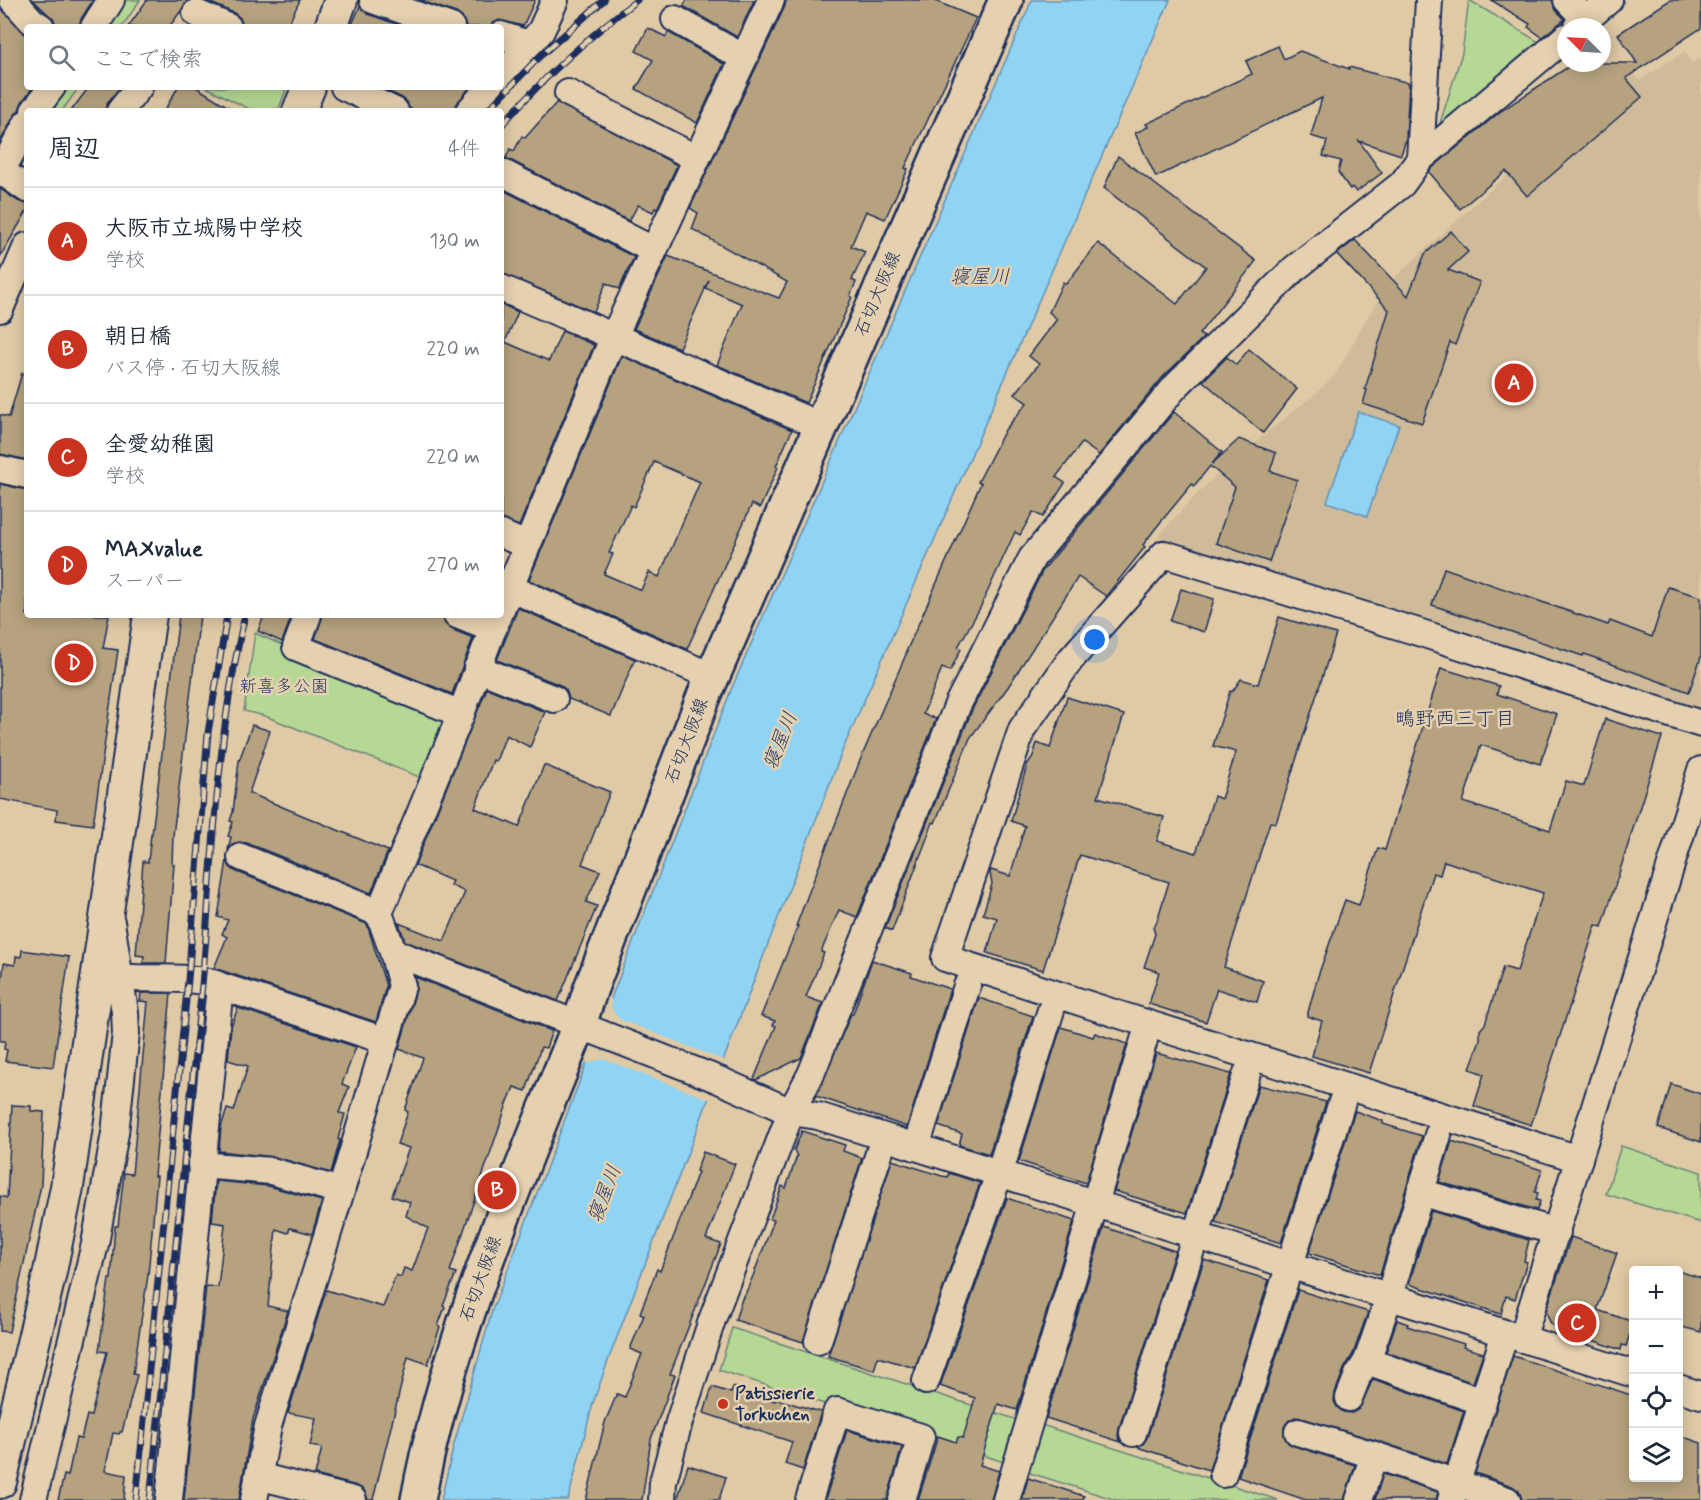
<!DOCTYPE html>
<html lang="ja">
<meta charset="utf-8">
<style>
:root{--surface:#fff;--page:#f2f2f3;--text:#1f2937;--muted:#747a83;--line:#e0e1e3;--accent:#c8321e}
body{margin:0;font-family:Mynerve,"Klee One",sans-serif;background:var(--page);color:var(--text)}
.controls{position:absolute;right:18px;bottom:18px;display:grid;overflow:hidden;border-radius:6px;box-shadow:0 3px 15px #0003}
.controls button{width:54px;height:54px;display:grid;place-items:center;padding:0;border:0;border-bottom:2px solid var(--line);background:var(--surface);color:var(--text);font:30px sans-serif}
.compass{position:absolute;left:1557px;top:18px;width:54px;height:54px;border-radius:50%;background:var(--surface);box-shadow:0 3px 15px #0003;rotate:294deg}
.you{position:absolute;left:1095px;top:640px;width:21px;height:21px;margin:-15px;border:4px solid #fff;border-radius:50%;background:#1a73e8;box-shadow:0 0 0 9px #1a73e833}
.badge{display:grid;place-items:center;width:39px;height:39px;border-radius:50%;background:var(--accent);color:#fff;font-size:20px;font-weight:700}
.pin{position:absolute;translate:-50% -50%;border:3px solid #fff;box-shadow:0 2px 6px #0006}
.list{margin:0;padding:0;list-style:none}
h2{display:flex;justify-content:space-between;align-items:center;height:78px;margin:0;padding:0 24px;font-size:26px}
h2 small{font-size:20px;font-weight:400;color:var(--muted)}
.list li{display:grid;grid-template-columns:39px 1fr auto;gap:18px;align-items:center;box-sizing:border-box;height:108px;padding:0 24px;border-top:2px solid var(--line)}
.list b{display:block;font-size:22px;white-space:nowrap}
.list p{margin:0;font-size:20px;white-space:nowrap;color:var(--muted)}
.list em{font-size:20px;font-style:normal;color:var(--muted)}
.icon{flex:none;width:33px;height:33px;fill:none;stroke:currentColor;stroke-width:2;stroke-linecap:round;stroke-linejoin:round}
.map{position:relative;flex:none;width:1701px;height:1500px;overflow:hidden}
.search{position:absolute;background:var(--surface);box-shadow:0 3px 15px #0003;left:24px;top:24px;width:480px;height:66px;display:flex;align-items:center;gap:15px;box-sizing:border-box;padding:0 21px;border-radius:6px;color:var(--muted);font-size:22px}
.panel{position:absolute;background:var(--surface);box-shadow:0 3px 15px #0003;left:24px;top:108px;width:480px;height:510px;border-radius:6px}
.map>svg:first-child{display:block}
.built{fill:#cfbb99}
.green{fill:#b5d994;stroke:#688479;stroke-width:1.5}
.water{fill:#90d3f2;stroke:#6191b7;stroke-width:1.5}
.pier{fill:#e0caa6}
.building{fill:#b6a27e;stroke:#1b2f5e;stroke-width:1.5;fill-rule:evenodd}
.lines{fill:none;stroke-linecap:round;stroke-linejoin:round}
.minor-casing{stroke:#1b2f5e;stroke-width:30}
.tertiary-casing{stroke:#1b2f5e;stroke-width:36}
.secondary-casing{stroke:#1b2f5e;stroke-width:38}
.minor{stroke:#e5d0af;stroke-width:26}
.tertiary{stroke:#e5d0af;stroke-width:32}
.secondary{stroke:#e5d0af;stroke-width:33}
.rail-casing{stroke:#1b2f5e;stroke-width:7}
.rail{stroke:#e5d0af;stroke-width:4.5;stroke-dasharray:14;stroke-linecap:butt}
.poi-dot{fill:#c8321e;stroke:#e5d0af;stroke-width:2}
.labels{text-anchor:middle;dominant-baseline:central;stroke-width:5;stroke-linejoin:round;paint-order:stroke}
.street-label{font-size:18px;fill:#1b2f5e;stroke:#e5d0af}
.park-label{font-size:18px;fill:#2a4063;stroke:#e5d0af}
.poi-label{font-size:18px;font-weight:bold;fill:#1b2f5e;stroke:#e5d0af;text-anchor:start}
.water-label{font-size:20px;font-style:italic;fill:#273f6d;stroke:#e5d0af}
.neighbourhood-label{font-size:20px;fill:#1b2f5e;stroke:#e5d0af}
</style>
<div class="map">
<svg width="1701" height="1500" viewBox="0 0 1701 1500">
<rect width="100%" height="100%" fill="#e0caa6"/>
<filter id="ink" filterUnits="userSpaceOnUse"><feTurbulence type="fractalNoise" baseFrequency=".0167" numOctaves="2"/><feDisplacementMap in="SourceGraphic" scale="12" xChannelSelector="R" yChannelSelector="G"/><feConvolveMatrix kernelMatrix="1 2 1 2 8 2 1 2 1" color-interpolation-filters="sRGB"/></filter>
<g filter="url(#ink)">
<path class="built" d="M1685,51L1692,63L1701,57V710L1158,537L1173,519L1220,471L1317,392L1336,374L1365,321L1394,278L1490,190L1631,70L1640,80Z"/>
<g class="green">
<path d="M122,0H140L122,27H104Z"/>
<path d="M1469,0L1547,47L1438,130L1462,53Z"/>
<path d="M62,87H79L62,111L50,106Z"/>
<path d="M206,87H287L278,111H253Z"/>
<path d="M255,633L440,715L446,727L427,780L265,716L244,711Z"/>
<path d="M1621,1146L1701,1172V1223L1606,1194Z"/>
<path d="M732,1328L1018,1420L1004,1462L719,1370Z"/>
<path d="M1038,1424L1278,1500H1116L1024,1471Z"/>
</g>
<g class="water">
<path d="M1032,0H1170L843,749L609,1358L593,1403L568,1500H441L454,1444L492,1311L612,996L731,690Z"/>
<path d="M1358,412L1399,425L1367,516L1327,502Z"/>
</g>
<path class="pier" d="M610,993L612,1009L619,1019L726,1061L711,1100L603,1059L588,1063L584,1061Z"/>
<g class="building">
<path d="M33,0H93L81,19L79,27H56L54,20Z"/>
<path d="M147,0H189L169,27H128Z"/>
<path d="M204,0H300L287,27H250L242,23L240,18L234,13Z"/>
<path d="M419,0H535L523,26L499,20L489,27H466L463,18L456,13Z"/>
<path d="M687,0H754L737,37L683,6Z"/>
<path d="M786,0H933L976,18L905,168L908,169L885,219L866,211L851,246L865,252L852,280L856,282L850,296L852,297L806,403L717,365L742,304L705,288L709,280L679,348L634,329L668,256L779,298L787,282L692,229L698,213L690,208L785,6Z"/>
<path d="M1491,0H1552L1556,10L1565,19L1542,37L1528,27L1530,24Z"/>
<path d="M1670,0H1701V28L1626,78L1642,97L1527,196L1506,171L1460,209L1429,172L1431,169L1501,111L1574,63H1637L1618,34Z"/>
<path d="M360,6L368,14L405,27H351Z"/>
<path d="M0,7L27,36V87H33L22,102L19,110L14,116L0,142Z"/>
<path d="M648,28L666,37L668,32L724,64L697,123L636,89L653,60L636,51Z"/>
<path d="M1278,46L1284,59L1300,51L1349,69V67L1409,83L1406,139L1401,155L1359,141L1382,173L1356,192L1352,187L1350,189L1338,172L1341,161L1323,156L1327,141L1311,136L1322,98L1156,177L1135,133L1148,127L1146,124L1252,74L1246,61Z"/>
<path d="M89,87H120L108,102L105,111H71Z"/>
<path d="M178,87H196L235,111H164Z"/>
<path d="M379,87H470L454,108L449,111H417L409,108L407,102L402,98Z"/>
<path d="M557,102L677,165L657,209L655,208L653,212L638,205L629,221L506,158L510,149L514,151L522,136L525,138Z"/>
<path d="M1118,156L1256,261L1199,334L1204,337L1163,377L1099,455L1082,443L1056,477L1065,483L1043,517L1033,512L1020,535L1015,532L980,608L958,647L961,649L950,671L942,668L923,714L936,719L857,917L839,910L821,952L824,953L806,997L823,1003L801,1058L756,1080L754,1079L776,1026L773,1025L775,1021L761,1016L798,926H796L807,897L861,758L907,652H906L981,483L978,482L1005,430L1027,403L1015,394L1039,364L1029,356L1057,319L1049,312L1063,282L1066,284L1098,243L1177,304L1206,267L1104,188Z"/>
<path d="M0,189L18,201L27,204V211L0,257Z"/>
<path d="M501,189L634,257L619,289L606,283L594,312L501,273Z"/>
<path d="M1451,231L1468,252L1448,270L1480,282L1455,345L1450,342L1422,423L1363,404L1367,390L1365,389L1389,310L1337,254L1355,240L1408,296L1425,254Z"/>
<path d="M501,304L518,312L505,342L549,361L562,331L594,345L519,526L501,519Z"/>
<path d="M1249,349L1297,389L1263,433L1203,381L1227,357L1236,365Z"/>
<path d="M622,356L792,430L776,466L778,467L760,508L752,504L687,649L529,580ZM654,462L700,482L659,577L649,572L641,590L604,574L613,554L609,553L631,505L634,507Z"/>
<path d="M22,373L27,374V460L0,454V415L9,417Z"/>
<path d="M1174,412L1222,452L1212,464L1239,439L1276,453L1270,471L1297,480L1269,562L1216,543L1235,487L1210,466L1194,486L1192,484L1155,529L1143,545L1145,547L1106,596L1078,577L1008,687L970,738L935,823L933,822L892,931L885,928L972,710L1043,570Z"/>
<path d="M0,484L27,490V615H109L103,648L118,650L93,825L56,820L57,810L0,799Z"/>
<path d="M1444,568L1608,625L1610,621L1652,637L1668,587L1701,597V657L1689,692L1584,654L1583,656L1432,605Z"/>
<path d="M1181,589L1214,599L1204,632L1170,621Z"/>
<path d="M518,608L635,659L611,716L569,699L566,690L560,685L497,660Z"/>
<path d="M179,615H200L173,836L172,864H174L166,963H143L144,956L136,955L143,861L148,862L151,834H152Z"/>
<path d="M256,615H292L282,642L258,631L263,618Z"/>
<path d="M323,615H442L445,624L451,629L473,638L452,694L315,639Z"/>
<path d="M1279,617L1336,634L1276,823L1270,822L1224,967L1263,981L1257,1002L1217,989L1206,1022L1149,1004L1159,972L1144,967L1155,934L1153,927L1156,924L1169,882L1080,855L1043,970L987,953L997,918L983,914L992,884L990,873L991,870L1010,876L1025,826L1011,821L1027,765L1033,756L1037,743L1050,748L1067,697L1124,715L1098,797L1164,817L1157,841L1196,853L1214,796L1221,799L1236,752L1213,746L1230,691L1232,692L1241,679L1258,684Z"/>
<path d="M1441,668L1499,686L1497,694L1557,714L1540,764L1481,745L1463,802L1550,830L1566,781L1584,786L1605,719L1662,737L1602,927L1596,925L1531,1125L1474,1106L1484,1074L1470,1069L1480,1040V1030L1485,1024L1503,967L1517,971L1543,893L1444,861L1440,875L1433,873L1369,1073L1312,1056L1322,1021L1307,1016L1318,976L1345,900L1359,905L1378,848L1385,850Z"/>
<path d="M487,688L545,712L530,747L506,735L496,761L493,760L475,808L519,827L544,765L610,792L582,864L600,871L586,902L597,906L558,1001L405,941L399,923L444,941L465,892L450,885L452,881L415,865Z"/>
<path d="M252,725L270,731L249,793L388,851L371,893L247,843L238,842L232,845L228,850L231,837L228,836L233,822L230,821L233,812L239,761Z"/>
<path d="M227,860L230,867L235,871L367,924L386,986L376,1022L214,968L227,937L222,934L228,920L218,917Z"/>
<path d="M22,950L69,957L53,1067L5,1061L7,1050L4,1049L5,1041H0V994L4,963L15,965L16,956L21,957Z"/>
<path d="M872,960L912,973L911,976L950,989L907,1127L816,1096L851,1014H853Z"/>
<path d="M415,977L552,1031L546,1048L541,1047L526,1091L514,1087L507,1104L450,1271L456,1273L443,1306L445,1307L438,1326L440,1327L428,1364L408,1357L373,1500H368L364,1490L357,1486L315,1475L322,1448L310,1446L316,1418L288,1413L326,1290L383,1307L396,1275L401,1277L404,1268L412,1271L428,1228L406,1216L410,1202L392,1196L409,1148L397,1144L408,1112L405,1110L423,1058L399,1049L416,990Z"/>
<path d="M141,993H171L154,1176H157L148,1275L133,1374L137,1375L122,1432H120L119,1434L113,1433L105,1471L126,1475L124,1500H58L64,1475L68,1476L76,1438L81,1439L87,1415L91,1416L107,1352L99,1351L109,1279H111L115,1226H118L124,1173L132,1174L148,1002L140,1001Z"/>
<path d="M979,998L1033,1016L989,1154L959,1145L962,1134L938,1126Z"/>
<path d="M238,1008L356,1047L342,1084L349,1087L339,1113L345,1114L338,1139L340,1140L331,1173L275,1157L219,1151L221,1127L227,1109L234,1111L248,1066L228,1060L231,1026Z"/>
<path d="M1061,1027L1093,1037L1095,1033L1127,1044L1086,1183L1019,1161Z"/>
<path d="M1156,1053L1231,1074L1187,1213L1114,1191Z"/>
<path d="M1671,1084L1701,1094V1142L1658,1128Z"/>
<path d="M1259,1085L1326,1102L1281,1243L1215,1222Z"/>
<path d="M12,1105L31,1106V1111L44,1112L41,1185L9,1332L0,1331V1196L7,1198Z"/>
<path d="M1355,1111L1383,1121V1124L1422,1136L1380,1275L1309,1253Z"/>
<path d="M802,1131L845,1145L843,1151L862,1158L803,1342L735,1320L743,1296L744,1297L753,1276L774,1220L770,1219L782,1186L786,1188L797,1156L794,1150Z"/>
<path d="M1452,1141L1542,1170L1535,1192L1538,1193L1536,1200L1540,1201L1537,1210L1439,1182Z"/>
<path d="M703,1152L735,1164L706,1239L721,1244L670,1374L675,1375L651,1439L642,1500H586L605,1422L617,1394L625,1397L642,1354L630,1349L644,1315L640,1313L657,1269L660,1271L677,1228L698,1172L696,1171Z"/>
<path d="M892,1160L942,1176L948,1177L949,1173L980,1183L915,1368L878,1357L874,1370L828,1356Z"/>
<path d="M216,1181L268,1186L322,1201L312,1234L290,1228L288,1233L276,1229L268,1306L288,1311L253,1419L239,1500H184L206,1286L218,1287L225,1224L212,1222Z"/>
<path d="M1007,1198L1074,1221L1017,1410L998,1404L980,1465L999,1471L991,1500H918L938,1436L956,1442L958,1437L963,1438L975,1398L940,1386Z"/>
<path d="M1431,1211L1529,1240L1524,1261L1527,1262L1515,1299L1506,1296L1501,1314L1409,1284Z"/>
<path d="M1104,1227L1175,1251L1119,1428L1118,1436L1121,1442L1046,1418Z"/>
<path d="M1571,1237L1617,1253L1597,1310L1634,1322L1626,1346L1622,1345L1621,1350L1555,1327L1550,1322L1546,1311Z"/>
<path d="M1204,1260L1269,1280L1209,1470L1137,1447L1143,1444L1147,1438Z"/>
<path d="M1678,1271L1701,1278V1332L1678,1326Z"/>
<path d="M1298,1290L1368,1312L1353,1354L1344,1369L1335,1393L1334,1401L1337,1407L1343,1412L1352,1413L1359,1409L1373,1379L1464,1411L1447,1464L1378,1441L1302,1418L1295,1417L1288,1421L1284,1427V1436L1288,1443L1294,1446L1355,1465L1344,1500H1306L1238,1477Z"/>
<path d="M1397,1320L1408,1324L1407,1326L1464,1344L1463,1347L1483,1353L1473,1383L1386,1352Z"/>
<path d="M1513,1356L1634,1396V1478H1678V1435L1701,1443V1500H1522L1519,1491L1512,1486L1475,1473Z"/>
<path d="M712,1387L731,1393L733,1387L775,1401L776,1399L821,1412L803,1470L785,1464L792,1442L704,1413Z"/>
<path d="M847,1430L902,1447L887,1500H825Z"/>
<path d="M688,1465L726,1477L719,1500H677Z"/>
<path d="M1383,1474L1438,1492L1436,1500H1375Z"/>
<path d="M1028,1478L1084,1496L1083,1500H1022Z"/>
</g>
<g class="lines">
<g class="minor-casing">
<g id="minor">
<path d="M13,0L32,21L41,27"/>
<path d="M373,0L451,27"/>
<path d="M1567,0L1586,20"/>
<path d="M196,13L228,27"/>
<path d="M675,19L744,58"/>
<path d="M94,27L111,0"/>
<path d="M1577,27L1609,0"/>
<path d="M501,35L528,44"/>
<path d="M501,75L541,31L555,0"/>
<path d="M344,87L395,111"/>
<path d="M568,93L696,158"/>
<path d="M34,111L52,87"/>
<path d="M120,111L139,87"/>
<path d="M469,111L490,87"/>
<path d="M1420,159L1429,0"/>
<path d="M0,170L27,189"/>
<path d="M501,172L653,250"/>
<path d="M0,174L27,123"/>
<path d="M501,288L821,426"/>
<path d="M0,309L27,246"/>
<path d="M0,469L27,475"/>
<path d="M501,534L526,545"/>
<path d="M510,588L713,677"/>
<path d="M501,609L614,336L771,0"/>
<path d="M308,615L296,647L461,714"/>
<path d="M457,615L492,629"/>
<path d="M477,668L554,699"/>
<path d="M241,857L379,913"/>
<path d="M393,952L719,1080L791,1112L818,1116L1634,1374"/>
<path d="M132,978C154,979 202,976 220,986"/>
<path d="M916,1147L967,986"/>
<path d="M1579,1159L1120,1015L945,958L1022,729L1071,659L1164,554L1418,632L1701,724"/>
<path d="M201,1165L271,1171L341,1191"/>
<path d="M1420,1192L1557,1232"/>
<path d="M1522,1339L1701,770"/>
<path d="M818,1341L884,1138"/>
<path d="M1367,1361L1483,1402"/>
<path d="M926,1381L999,1174L1051,1010"/>
<path d="M1678,1388L1701,1395"/>
<path d="M1349,1398L1358,1375L1367,1361L1389,1297L1438,1135"/>
<path d="M1298,1432L1374,1455L1507,1500"/>
<path d="M1133,1433L1247,1073"/>
<path d="M1223,1474L1342,1102"/>
<path d="M258,1476L353,1500"/>
<path d="M33,1500L95,1244L115,1133L126,1033L125,1012L111,922"/>
<path d="M169,1500L220,986L386,1041"/>
<path d="M254,1500L268,1426L341,1191L402,986L393,952L379,913L461,714L498,615"/>
<path d="M662,1500L663,1482L679,1422L712,1320L791,1112L811,1074L958,704L1032,558L1175,387L1294,269L1402,184L1420,159L1566,37"/>
<path d="M809,1500L837,1411L921,1437L902,1500"/>
<path d="M1006,1500L1144,1040"/>
<path d="M1359,1500L1374,1455"/>
<path d="M1451,1500L1505,1334"/>
</g>
</g>
<g class="tertiary-casing">
<g id="tertiary">
<path d="M331,27L341,0"/>
<path d="M299,111L309,87"/>
<path d="M0,1482L50,1272L67,1187L150,615"/>
</g>
</g>
<g class="secondary-casing">
<path id="secondary" d="M418,1500C448,1336 518,1180 579,1025L591,988L704,696L1006,0"/>
</g>
<use href="#minor" class="minor"/>
<use href="#tertiary" class="tertiary"/>
<use href="#secondary" class="secondary"/>
<g class="rail-casing">
<g id="rail">
<path d="M487,111L540,56L604,0"/>
<path d="M501,126C542,79 587,38 637,0"/>
<path d="M136,1500L188,980L208,733L227,615"/>
<path d="M150,1500C167,1328 185,1157 202,985C213,861 216,737 245,615"/>
</g>
</g>
<use href="#rail" class="rail"/>
</g>
</g>
<circle class="poi-dot" cx="723" cy="1404" r="6"/>
<g class="labels">
<g class="street-label">
<text transform="translate(878 294) rotate(-67)">石切大阪線</text>
<text transform="translate(687 741) rotate(-69)">石切大阪線</text>
<text transform="translate(481 1279) rotate(-70)">石切大阪線</text>
</g>
<g class="park-label">
<text x="284" y="687">新喜多公園</text>
</g>
<g class="poi-label">
<text x="735" y="1394">Patissierie<tspan x="735" dy="21">Torkuchen</tspan></text>
</g>
<g class="water-label">
<text x="980" y="277">寝屋川</text>
<text transform="translate(781 741) rotate(-68)">寝屋川</text>
<text transform="translate(605 1194) rotate(-69)">寝屋川</text>
</g>
<g class="neighbourhood-label">
<text x="1455" y="719">鴫野西三丁目</text>
</g>
</g>
</svg>
<div class="controls">
<button>+</button>
<button>−</button>
<button><svg class="icon" aria-label="locate" viewBox="0 0 24 24"><circle cx="12" cy="12" r="6"/><path d="M12 2v4M12 18v4M2 12h4M18 12h4"/></svg></button>
<button><svg class="icon" aria-label="layers" viewBox="0 0 24 24"><path d="M12 4l9 5-9 5-9-5zM3 14l9 5 9-5"/></svg></button>
</div>
<svg class="compass" viewBox="-18 -18 36 36"><path d="M0-13l5 13h-10z" fill="#e53935"/><path d="M0 13l5-13h-10z" fill="#747a83"/></svg>
<div class="you"></div>
<div class="pin badge" style="left:1514px;top:383px">A</div>
<div class="pin badge" style="left:497px;top:1190px">B</div>
<div class="pin badge" style="left:1577px;top:1323px">C</div>
<div class="pin badge" style="left:74px;top:663px">D</div>
<div class="search"><svg class="icon" aria-label="search" viewBox="0 0 24 24"><circle cx="10" cy="10" r="6"/><path d="M15 15l6 6"/></svg>ここで検索</div>
<section class="panel">
<h2>周辺<small>4件</small></h2>
<ul class="list">
<li><span class="badge">A</span><div><b>大阪市立城陽中学校</b><p>学校</p></div><em>130 m</em></li>
<li><span class="badge">B</span><div><b>朝日橋</b><p>バス停 · 石切大阪線</p></div><em>220 m</em></li>
<li><span class="badge">C</span><div><b>全愛幼稚園</b><p>学校</p></div><em>220 m</em></li>
<li><span class="badge">D</span><div><b>MAXvalue</b><p>スーパー</p></div><em>270 m</em></li>
</ul>
</section>
</div>
